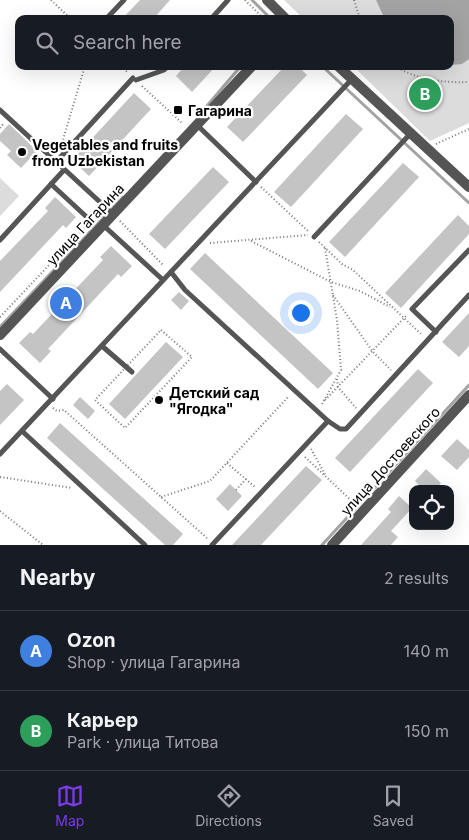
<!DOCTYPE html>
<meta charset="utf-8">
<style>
:root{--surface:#171b24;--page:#242831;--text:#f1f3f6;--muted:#9ea1a6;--line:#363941;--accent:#7c3aed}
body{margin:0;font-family:Inter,sans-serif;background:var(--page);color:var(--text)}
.controls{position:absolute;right:15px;bottom:15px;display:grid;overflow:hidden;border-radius:10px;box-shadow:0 5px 20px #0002}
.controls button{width:45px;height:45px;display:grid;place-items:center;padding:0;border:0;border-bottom:1px solid var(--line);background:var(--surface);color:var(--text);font:25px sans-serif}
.you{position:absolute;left:300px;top:312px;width:18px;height:18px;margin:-12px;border:4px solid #fff;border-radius:50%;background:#1a73e8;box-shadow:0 0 0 8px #1a73e833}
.badge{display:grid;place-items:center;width:32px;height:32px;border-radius:50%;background:var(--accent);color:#fff;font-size:16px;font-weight:700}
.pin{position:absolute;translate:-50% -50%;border:2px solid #fff;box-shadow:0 1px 5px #0006}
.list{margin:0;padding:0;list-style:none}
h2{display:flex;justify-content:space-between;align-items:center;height:65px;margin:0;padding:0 20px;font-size:21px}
h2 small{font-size:16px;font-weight:400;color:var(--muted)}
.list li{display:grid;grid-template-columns:32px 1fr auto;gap:15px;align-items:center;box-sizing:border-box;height:80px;padding:0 20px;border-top:1px solid var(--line)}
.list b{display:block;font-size:19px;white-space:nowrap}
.list p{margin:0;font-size:16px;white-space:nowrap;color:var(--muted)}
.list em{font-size:16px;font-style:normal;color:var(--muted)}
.icon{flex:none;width:28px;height:28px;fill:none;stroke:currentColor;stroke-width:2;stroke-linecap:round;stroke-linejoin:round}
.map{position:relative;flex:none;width:469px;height:545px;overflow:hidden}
.search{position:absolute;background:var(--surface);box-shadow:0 5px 20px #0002;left:15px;right:15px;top:15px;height:55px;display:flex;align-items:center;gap:12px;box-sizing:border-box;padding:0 18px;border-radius:10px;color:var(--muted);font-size:19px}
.sheet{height:225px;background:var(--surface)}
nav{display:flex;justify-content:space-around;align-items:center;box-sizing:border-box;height:70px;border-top:1px solid var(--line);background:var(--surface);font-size:14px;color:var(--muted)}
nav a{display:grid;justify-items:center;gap:2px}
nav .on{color:var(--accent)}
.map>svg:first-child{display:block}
.green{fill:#dcdcdc}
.water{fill:#a3a3a3}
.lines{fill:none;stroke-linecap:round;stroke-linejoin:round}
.stream{stroke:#a3a3a3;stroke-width:3}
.building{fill:#c4c4c4}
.path{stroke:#777;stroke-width:2;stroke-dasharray:1 2.5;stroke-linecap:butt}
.service{stroke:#555;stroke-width:5}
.tertiary{stroke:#555;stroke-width:10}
.poi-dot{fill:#000;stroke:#fff;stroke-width:2}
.labels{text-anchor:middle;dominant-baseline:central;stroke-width:4.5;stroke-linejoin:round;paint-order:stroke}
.poi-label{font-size:14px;font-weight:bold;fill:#000;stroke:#fff;text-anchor:start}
.street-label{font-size:14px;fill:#000;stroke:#fff}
</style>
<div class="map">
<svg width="469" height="545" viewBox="0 0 469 545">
<rect width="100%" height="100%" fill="#fff"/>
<g class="green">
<path d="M284,0H469V123L430,141L353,66H450V19H304Z"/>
<path d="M0,178L19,196L0,216Z"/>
</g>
<path class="water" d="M376,0H469V59L462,64L450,65V19H389L383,15Z"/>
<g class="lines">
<g class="stream">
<path d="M252,0L271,19"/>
<path d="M322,66L469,203"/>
<path d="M200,114L241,66"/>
<path d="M0,327L123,197"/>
<path d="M322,545L469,385"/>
</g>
</g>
<g class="building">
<path d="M140,0H170L153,19H122Z"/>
<path d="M185,66H216L192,92L176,76Z"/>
<path d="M285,66H298L307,75L243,142L227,127Z"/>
<path d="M134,93L151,109L89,176L72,160Z"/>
<path d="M346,114L363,129L291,207L274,192Z"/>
<path d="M9,124L37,151L21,168L7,155L11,151L0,141V134Z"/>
<path d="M403,163L419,177L345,257L329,242Z"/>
<path d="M213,167L229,182L165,249L149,234Z"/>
<path d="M55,197L76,217L66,228L63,225L0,292V261L48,211L45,208Z"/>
<path d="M458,215L469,226V234L401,308L385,293Z"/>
<path d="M111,246L132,266L121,277L118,274L48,349L51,351L40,363L19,343L30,332L33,334L103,260L100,257Z"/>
<path d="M205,253L333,373L318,389L190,269Z"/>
<path d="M179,292L189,301L181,310L171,300Z"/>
<path d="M469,313V346L459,357L442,342Z"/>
<path d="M166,342L183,357L125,419L109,404Z"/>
<path d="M418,369L433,383L350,472L335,458Z"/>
<path d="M7,384L24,400L0,425V391Z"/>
<path d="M80,397L95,411L88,419L73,405Z"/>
<path d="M60,423L183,534L173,545H165L47,438Z"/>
<path d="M457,439L469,450V457L457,470L441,456Z"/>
<path d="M306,466L322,480L261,545H232Z"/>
<path d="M426,469L441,483L436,489H423L415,481Z"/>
<path d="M230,484L242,496L228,511L216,499Z"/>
<path d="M399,496L412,508L391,531L398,537L391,545H361L391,512L388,509Z"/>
</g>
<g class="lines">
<g class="path">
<path d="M51,0L71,19"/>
<path d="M245,0L264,19"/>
<path d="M354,0L360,19"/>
<path d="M121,66L128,73"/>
<path d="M395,66C417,80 444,83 469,82"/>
<path d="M142,86L183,124"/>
<path d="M0,128L4,123"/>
<path d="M62,143L85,66"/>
<path d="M436,144L469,129"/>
<path d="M261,187L309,232"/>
<path d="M120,221L164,266"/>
<path d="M251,241L331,282L360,291L390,307"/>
<path d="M319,242L342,264L353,270L421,334"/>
<path d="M210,243L308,235"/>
<path d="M333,295L373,352L391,370"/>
<path d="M0,317L86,226"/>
<path d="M161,330L192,357L125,428L95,400Z"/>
<path d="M337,379L338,387L356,408"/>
<path d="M325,400L407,315"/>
<path d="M322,404L341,370L337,320L325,248"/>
<path d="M53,408L57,411L64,410L208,539"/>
<path d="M311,449L326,476"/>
<path d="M305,457L356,505"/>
<path d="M227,463L255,487"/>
<path d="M0,477L72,488"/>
<path d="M236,490L246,479"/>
<path d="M161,497L210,481L289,396"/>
<path d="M0,511L43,545"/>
</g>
<g class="service">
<path d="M106,19L124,0"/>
<path d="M211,19L228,0"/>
<path d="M136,80L164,70L168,66"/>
<path d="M0,110L113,214"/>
<path d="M197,125L256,182"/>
<path d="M56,162L133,78"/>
<path d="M51,184L91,221"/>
<path d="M103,225L163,280"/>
<path d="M314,237L411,133"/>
<path d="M0,240L64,170"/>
<path d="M171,272L185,290L328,421L212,545"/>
<path d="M436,332L412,309L469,250"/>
<path d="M102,346L132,372"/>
<path d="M0,349L53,399"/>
<path d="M328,421L340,429H346L469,295"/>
<path d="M22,431L145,545"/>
<path d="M0,454L352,79"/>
</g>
<g class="tertiary">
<path d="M267,0L286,19"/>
<path d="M338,66L469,187"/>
<path d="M0,335L252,66"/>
<path d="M332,545L469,395"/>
</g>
</g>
<g class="poi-dot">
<rect x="173" y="105" width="10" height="10" rx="2.5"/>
<circle cx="22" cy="152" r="5"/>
<circle cx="159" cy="400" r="5"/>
</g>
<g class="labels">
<g class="poi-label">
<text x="188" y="110">Гагарина</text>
<text x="32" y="144">Vegetables and fruits<tspan x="32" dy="16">from Uzbekistan</tspan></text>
<text x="169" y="392">Детский сад<tspan x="169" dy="16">"Ягодка"</tspan></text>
</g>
<g class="street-label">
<text transform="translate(85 224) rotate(-47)">улица Гагарина</text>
<text transform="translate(390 461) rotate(-48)">улица Достоевского</text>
</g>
</g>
</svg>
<div class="controls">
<button><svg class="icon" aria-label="locate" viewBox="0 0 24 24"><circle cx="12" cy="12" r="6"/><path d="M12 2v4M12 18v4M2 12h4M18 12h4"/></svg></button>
</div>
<div class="you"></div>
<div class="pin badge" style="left:66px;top:303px;background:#3f7fe0">A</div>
<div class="pin badge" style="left:425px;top:94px;background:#2e9e5b">B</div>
<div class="search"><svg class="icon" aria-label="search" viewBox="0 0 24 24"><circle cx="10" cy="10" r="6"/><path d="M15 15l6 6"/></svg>Search here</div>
</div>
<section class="sheet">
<h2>Nearby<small>2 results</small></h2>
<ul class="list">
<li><span class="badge" style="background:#3f7fe0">A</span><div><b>Ozon</b><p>Shop · улица Гагарина</p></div><em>140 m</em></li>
<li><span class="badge" style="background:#2e9e5b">B</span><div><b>Карьер</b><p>Park · улица Титова</p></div><em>150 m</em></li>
</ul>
</section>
<nav>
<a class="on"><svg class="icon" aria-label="map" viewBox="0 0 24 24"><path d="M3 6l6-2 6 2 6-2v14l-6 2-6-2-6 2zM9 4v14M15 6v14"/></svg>Map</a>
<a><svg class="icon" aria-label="directions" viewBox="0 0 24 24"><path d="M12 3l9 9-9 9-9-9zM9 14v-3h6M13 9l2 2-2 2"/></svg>Directions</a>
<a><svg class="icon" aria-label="saved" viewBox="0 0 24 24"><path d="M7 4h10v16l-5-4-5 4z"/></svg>Saved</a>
</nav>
